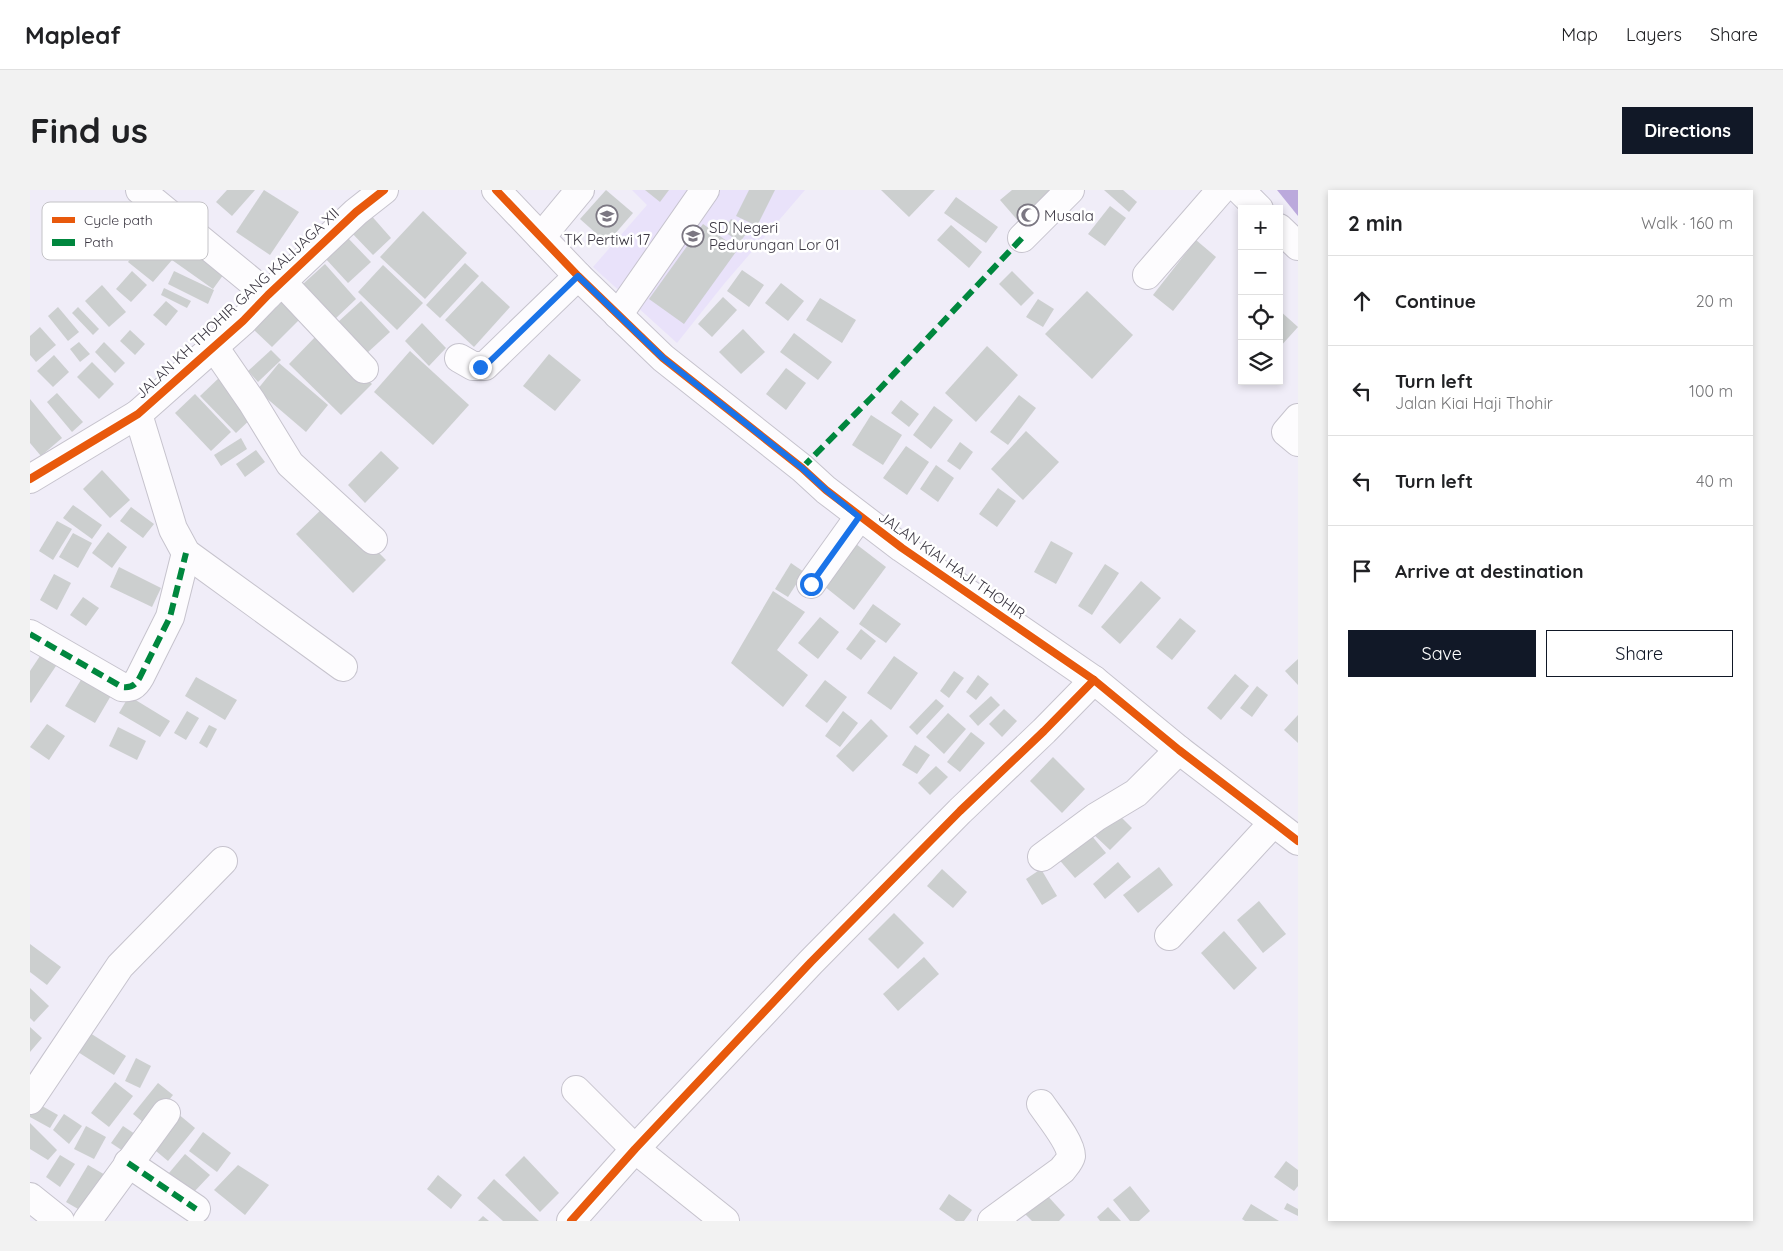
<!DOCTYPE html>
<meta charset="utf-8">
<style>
:root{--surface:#fff;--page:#f2f2f2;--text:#202124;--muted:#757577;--line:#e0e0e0;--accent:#111827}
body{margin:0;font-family:Quicksand,sans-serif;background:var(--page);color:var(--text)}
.controls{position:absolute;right:15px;top:15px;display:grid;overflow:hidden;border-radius:0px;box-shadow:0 2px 8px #0003}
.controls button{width:45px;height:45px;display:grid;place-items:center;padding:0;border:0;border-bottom:1px solid var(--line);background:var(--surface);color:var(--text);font:25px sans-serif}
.stop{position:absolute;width:15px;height:15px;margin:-11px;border:4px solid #1a73e8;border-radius:50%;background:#fff}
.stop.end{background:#1a73e8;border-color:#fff;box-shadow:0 1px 5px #0008}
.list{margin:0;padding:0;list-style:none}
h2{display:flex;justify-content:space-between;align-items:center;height:65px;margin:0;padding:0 20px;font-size:21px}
h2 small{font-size:16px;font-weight:400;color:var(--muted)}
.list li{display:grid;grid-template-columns:32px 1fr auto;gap:15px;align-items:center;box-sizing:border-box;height:90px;padding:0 20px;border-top:1px solid var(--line)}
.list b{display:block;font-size:19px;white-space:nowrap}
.list p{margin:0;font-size:16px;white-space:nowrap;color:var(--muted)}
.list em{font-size:16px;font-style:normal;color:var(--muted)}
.actions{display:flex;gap:10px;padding:15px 20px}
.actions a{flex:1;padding:11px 0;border:1px solid var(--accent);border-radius:0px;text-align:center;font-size:18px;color:var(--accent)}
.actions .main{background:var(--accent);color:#fff}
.icon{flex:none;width:28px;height:28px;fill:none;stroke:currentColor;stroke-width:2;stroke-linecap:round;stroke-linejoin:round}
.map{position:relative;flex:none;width:1268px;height:1031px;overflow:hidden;border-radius:0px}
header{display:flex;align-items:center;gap:30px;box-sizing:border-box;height:70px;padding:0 25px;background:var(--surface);border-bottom:1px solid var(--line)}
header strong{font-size:24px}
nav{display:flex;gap:28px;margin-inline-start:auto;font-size:18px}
.intro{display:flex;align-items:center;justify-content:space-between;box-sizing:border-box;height:120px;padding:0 30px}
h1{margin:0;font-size:35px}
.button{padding:12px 22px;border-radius:0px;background:var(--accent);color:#fff;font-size:18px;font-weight:700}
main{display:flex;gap:30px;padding:0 30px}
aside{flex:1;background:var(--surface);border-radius:0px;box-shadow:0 2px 8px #0003}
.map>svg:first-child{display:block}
.built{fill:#e9e2fa}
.water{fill:#bba9dc}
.building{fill:#cccfcf}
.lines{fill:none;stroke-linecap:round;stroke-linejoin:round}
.minor-casing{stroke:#c6c3cd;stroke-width:30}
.minor{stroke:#fdfcfe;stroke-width:28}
.quiet{stroke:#00873e;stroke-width:6;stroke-dasharray:12 6;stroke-linecap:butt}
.cycleway-casing{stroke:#fff;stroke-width:11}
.cycleway{stroke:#e8590c;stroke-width:8}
.route{stroke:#1a73e8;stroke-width:6}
.labels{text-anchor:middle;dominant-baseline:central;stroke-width:5;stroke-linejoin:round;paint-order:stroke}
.poi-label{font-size:15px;fill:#3c3843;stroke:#fff;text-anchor:start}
.street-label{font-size:15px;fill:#3c3843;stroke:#fff}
.key{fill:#fff;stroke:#c4c3c7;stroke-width:1}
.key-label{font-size:14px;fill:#3c3843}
</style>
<header>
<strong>Mapleaf</strong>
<nav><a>Map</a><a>Layers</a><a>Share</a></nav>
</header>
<div class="intro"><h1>Find us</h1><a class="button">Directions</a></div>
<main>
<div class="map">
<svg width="1268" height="1031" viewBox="0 0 1268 1031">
<rect width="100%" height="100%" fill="#f0edf8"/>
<path class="built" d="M602,0H775L694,94L647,153L563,77L617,15Z"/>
<path class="water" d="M1247,0H1268V26Z"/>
<g class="building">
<path d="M197,0H225L202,26L186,12Z"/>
<path d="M234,0L269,22L240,65L206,42Z"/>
<path d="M576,0L603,23L577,53L550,29Z"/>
<path d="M615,0H639L630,12Z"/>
<path d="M719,0H745L727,36L706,26Z"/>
<path d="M851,0H905L879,27Z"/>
<path d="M982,0H1023L997,41L970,10Z"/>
<path d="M1074,0H1093L1107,12L1099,22Z"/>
<path d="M926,7L968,37L956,53L914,23Z"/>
<path d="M1080,16L1096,28L1075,56L1058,44Z"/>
<path d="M393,21L437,63L395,109L350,67Z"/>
<path d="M339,23L361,48L343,65L320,41Z"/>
<path d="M701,29L719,40L710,52L693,41Z"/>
<path d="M673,34L708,59L654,134L619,109Z"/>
<path d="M921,35L952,62L939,78L907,50Z"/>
<path d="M155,46L199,77L183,99L142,70L123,92L98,72L116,49L139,68Z"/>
<path d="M317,47L341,72L318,93L295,68Z"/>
<path d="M1166,50L1186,67L1143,121L1123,105Z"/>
<path d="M435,73L449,86L410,128L396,115Z"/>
<path d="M295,74L326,109L305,129L273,94Z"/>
<path d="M353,75L393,113L367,140L328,102Z"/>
<path d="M712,80L734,95L719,117L697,101Z"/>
<path d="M102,81L117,95L101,112L86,99Z"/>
<path d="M144,81L184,100L178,114L138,94Z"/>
<path d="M982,81L1004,103L991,116L969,94Z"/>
<path d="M452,91L480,117L444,157L415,130Z"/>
<path d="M751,93L774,111L758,131L735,113Z"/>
<path d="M72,95L96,122L79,137L55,111Z"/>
<path d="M134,98L161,111L157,118L131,105Z"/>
<path d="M1057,101L1103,145L1062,189L1015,144Z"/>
<path d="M257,107L275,124L242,157L224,140Z"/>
<path d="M693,107L707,120L682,147L668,134Z"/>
<path d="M790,108L826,130L812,153L776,130Z"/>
<path d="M1008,109L1024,119L1013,137L996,127Z"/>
<path d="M136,111L148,121L136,136L123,125Z"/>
<path d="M331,111L360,142L337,163L308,132Z"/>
<path d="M28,117L49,142L38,151L18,126Z"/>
<path d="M48,117L69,139L63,145L42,123Z"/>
<path d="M1249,120L1268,137L1249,158Z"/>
<path d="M392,133L416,158L399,176L375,151Z"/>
<path d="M10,137L26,155L6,172L0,165V146Z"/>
<path d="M713,139L735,162L711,184L689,162Z"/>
<path d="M100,140L115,154L105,165L90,151Z"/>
<path d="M289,143L342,194L311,225L259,174Z"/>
<path d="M764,143L802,172L788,190L750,162Z"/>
<path d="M49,152L60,164L50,172L40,159Z"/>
<path d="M74,152L95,173L85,183L65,162Z"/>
<path d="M957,156L988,185L946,232L915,203Z"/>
<path d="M241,160L251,170L228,192L218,181Z"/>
<path d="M380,161L439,215L403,255L344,202Z"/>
<path d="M519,164L551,190L525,221L493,196Z"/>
<path d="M24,165L39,182L23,197L7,181Z"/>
<path d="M62,172L84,194L69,209L47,187Z"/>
<path d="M249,173L298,215L276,242L227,200Z"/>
<path d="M756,178L776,193L756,220L736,204Z"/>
<path d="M192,185L228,222L206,243L170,206Z"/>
<path d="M27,203L53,232L42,242L17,212Z"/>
<path d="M165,204L201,242L181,261L145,223Z"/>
<path d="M989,205L1006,218L978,255L960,242Z"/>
<path d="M0,209L32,248L11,266L0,253Z"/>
<path d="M871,210L889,224L879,237L861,223Z"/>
<path d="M904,216L923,230L901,259L883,245Z"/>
<path d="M841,225L872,245L853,275L822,255Z"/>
<path d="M996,241L1029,272L993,310L961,279Z"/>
<path d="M211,248L217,259L191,276L184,265Z"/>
<path d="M930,252L943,262L930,280L917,271Z"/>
<path d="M876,256L899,272L877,305L853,288Z"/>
<path d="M226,260L235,272L215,287L206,274Z"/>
<path d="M351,261L369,278L335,313L318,295Z"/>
<path d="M906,275L924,288L908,312L890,299Z"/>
<path d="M72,280L100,310L80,328L53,299Z"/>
<path d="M968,298L986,311L967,337L949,324Z"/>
<path d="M299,312L356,370L323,403L266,344Z"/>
<path d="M43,315L72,335L62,349L33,328Z"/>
<path d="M101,317L124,334L113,348L90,331Z"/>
<path d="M27,331L42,339L23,370L9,361Z"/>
<path d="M78,342L97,357L82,378L62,363Z"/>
<path d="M43,343L62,353L48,378L29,367Z"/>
<path d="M1021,351L1043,363L1026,394L1004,382Z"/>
<path d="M826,354L856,377L824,420L794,396Z"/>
<path d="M761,373L774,382L758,407L745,399Z"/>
<path d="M1075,374L1089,383L1062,425L1048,416Z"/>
<path d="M89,377L131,398L122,417L80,397Z"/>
<path d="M24,384L41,393L27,420L10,410Z"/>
<path d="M1111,391L1131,408L1090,454L1071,437Z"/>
<path d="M743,401L775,422L747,460L778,485L753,517L701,473Z"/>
<path d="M53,407L69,418L56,436L40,425Z"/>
<path d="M843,414L871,434L856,453L829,434Z"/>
<path d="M790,427L809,442L788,469L768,453Z"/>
<path d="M1150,428L1166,441L1142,470L1126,457Z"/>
<path d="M831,439L846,451L831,470L816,459Z"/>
<path d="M10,466L26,476L1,513L0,512V481Z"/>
<path d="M864,466L888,483L861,520L837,503Z"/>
<path d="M1268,469V495L1255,481Z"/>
<path d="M57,480L86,497L65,533L35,516Z"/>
<path d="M924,481L934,488L919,508L910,501Z"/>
<path d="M1205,484L1219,496L1191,530L1177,518Z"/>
<path d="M948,485L959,494L946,510L936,502Z"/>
<path d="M166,487L207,510L195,530L155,506Z"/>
<path d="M795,490L817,507L797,533L775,516Z"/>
<path d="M1227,496L1238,505L1222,527L1210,518Z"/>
<path d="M99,506L140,531L130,547L89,523Z"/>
<path d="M961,506L970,515L948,536L939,526Z"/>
<path d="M906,509L914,516L887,545L879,537Z"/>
<path d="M974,519L987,531L972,547L959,534Z"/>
<path d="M157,521L169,528L156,550L144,543Z"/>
<path d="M813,521L828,533L810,557L795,546Z"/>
<path d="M918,523L936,539L914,564L896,547Z"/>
<path d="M1268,525V553L1254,540Z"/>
<path d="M841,529L858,546L823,582L806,566Z"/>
<path d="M17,534L35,546L19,570L0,557Z"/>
<path d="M179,535L187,539L177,558L169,553Z"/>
<path d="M88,537L116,551L107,570L79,556Z"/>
<path d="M941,542L955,553L930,582L917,572Z"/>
<path d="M885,555L900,565L887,584L872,575Z"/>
<path d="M1023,567L1055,599L1032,623L1000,591Z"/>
<path d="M906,576L918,587L900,605L888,593Z"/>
<path d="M1083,619L1102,638L1080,660L1061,642Z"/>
<path d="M1057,640L1076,663L1045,688L1026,666Z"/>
<path d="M1088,672L1101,687L1075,709L1063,694Z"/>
<path d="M1129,677L1143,695L1108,723L1093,705Z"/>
<path d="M912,679L937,702L923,718L897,696Z"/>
<path d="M1011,679L1027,706L1012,715L996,689Z"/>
<path d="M1229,711L1256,744L1233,763L1207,730Z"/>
<path d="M864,723L894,753L868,779L838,749Z"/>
<path d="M1194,741L1227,778L1204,800L1171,763Z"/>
<path d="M0,754L31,777L17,795L0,782Z"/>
<path d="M894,767L909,784L868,821L853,804Z"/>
<path d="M0,798L19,816L4,832L0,828Z"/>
<path d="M0,837L12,848L0,862Z"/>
<path d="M60,843L96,866L84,885L48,862Z"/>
<path d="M106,868L121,876L110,898L95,891Z"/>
<path d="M85,892L103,906L79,937L61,923Z"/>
<path d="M128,893L143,905L118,936L103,924Z"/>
<path d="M5,912L28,925L20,938L0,927V921Z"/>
<path d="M147,923L165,938L138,971L120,956Z"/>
<path d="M34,924L52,936L39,954L23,940Z"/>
<path d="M0,933L27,960L18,970L0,959Z"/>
<path d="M56,936L76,947L64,969L44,959Z"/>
<path d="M93,936L105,944L93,961L81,953Z"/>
<path d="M173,942L201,963L187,982L159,961Z"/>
<path d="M155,964L180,985L163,1003L139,983Z"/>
<path d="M30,965L45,974L30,997L16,987Z"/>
<path d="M494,966L529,1003L510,1022L475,985Z"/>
<path d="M1256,971L1268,980V996L1264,1001L1244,987Z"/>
<path d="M58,975L77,986L55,1023L36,1012Z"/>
<path d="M208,975L239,995L215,1025L184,1000Z"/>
<path d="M408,985L432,1005L421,1019L397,999Z"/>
<path d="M464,989L509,1031H473L447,1008Z"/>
<path d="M1100,996L1120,1021L1109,1031H1100L1083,1010Z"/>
<path d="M1015,1003L1035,1025L1029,1031H1002L994,1023Z"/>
<path d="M919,1004L942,1020L934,1031H926L909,1019Z"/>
<path d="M1257,1013L1268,1019V1026L1254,1019Z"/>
<path d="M1221,1014L1249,1031H1215L1212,1029Z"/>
<path d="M1078,1017L1091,1031H1070L1067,1027Z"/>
<path d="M453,1026L459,1031H448Z"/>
</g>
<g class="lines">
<g class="minor-casing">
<g id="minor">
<path d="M110,0L238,105"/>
<path d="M466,0L548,86L633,168L772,278L796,300L872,358L1064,490L1149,560L1268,651"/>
<path d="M1210,0L1229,19"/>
<path d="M1249,38L1268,56"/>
<path d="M511,47L550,0"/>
<path d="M992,48L1040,0"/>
<path d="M1117,85L1191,0"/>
<path d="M252,92L334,179"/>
<path d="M588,125L675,0"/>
<path d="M184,157L222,212L260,274L343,350"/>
<path d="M429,168L443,176H455L548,86"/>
<path d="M108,224L143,339L156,363L313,477"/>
<path d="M1268,228L1256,242L1268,252"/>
<path d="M0,289L108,224L213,131L238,105L326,22L354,0"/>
<path d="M781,394L829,327"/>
<path d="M0,444L92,497C101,498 105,496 110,487L140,427L156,363"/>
<path d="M1012,667L1066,627L1106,603L1149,560"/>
<path d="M1139,746L1243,633"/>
<path d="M546,900L605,959L695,1031"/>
<path d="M0,910L90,776L193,671"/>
<path d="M98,973L166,1019"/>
<path d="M0,1007L30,1031"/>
<path d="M57,1031L136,923"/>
<path d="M541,1031L605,959L781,772L930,621L1014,541L1064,490"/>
<path d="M962,1031L1032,980C1035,976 1040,971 1041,966C1041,952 1019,926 1011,914"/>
</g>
</g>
<use href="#minor" class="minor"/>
<g class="quiet">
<path d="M772,278L842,207L992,48"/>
<path d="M0,444L92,497C101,498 105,496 110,487L140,427L156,363"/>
<path d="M98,973L166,1019"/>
</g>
<g class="cycleway-casing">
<g id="cycleway">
<path d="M466,0L548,86L633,168L772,278L796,300L872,358L1064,490L1149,560L1268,651"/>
<path d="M0,289L108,224L213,131L238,105L326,22L354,0"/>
<path d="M541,1031L605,959L781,772L930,621L1014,541L1064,490"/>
</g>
</g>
<use href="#cycleway" class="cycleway"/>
</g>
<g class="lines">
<path class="route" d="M450,177L455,176L548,86L633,168L772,278L796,300L829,327L781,394"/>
</g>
<defs>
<g id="mosque-ring" transform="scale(1.125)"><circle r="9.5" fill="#fff" stroke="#7b7782" stroke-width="1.5"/><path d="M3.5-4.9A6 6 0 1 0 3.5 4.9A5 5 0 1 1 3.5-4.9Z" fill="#7b7782"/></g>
<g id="school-ring" transform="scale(1.125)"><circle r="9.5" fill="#fff" stroke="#7b7782" stroke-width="1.5"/><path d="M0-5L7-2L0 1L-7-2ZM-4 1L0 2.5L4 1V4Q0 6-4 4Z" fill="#7b7782"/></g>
</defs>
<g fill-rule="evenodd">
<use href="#mosque-ring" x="998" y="25"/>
<use href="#school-ring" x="577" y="26"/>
<use href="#school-ring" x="663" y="46"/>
</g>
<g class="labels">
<g class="poi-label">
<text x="1014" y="25">Musala</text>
<text x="679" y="37">SD Negeri<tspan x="679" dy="17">Pedurungan Lor 01</tspan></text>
<text x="577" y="49" text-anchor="middle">TK Pertiwi 17</text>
</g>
<g class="street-label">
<text transform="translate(207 113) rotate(-43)">JALAN KH THOHIR GANG KALIJAGA XII</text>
<text transform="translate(922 375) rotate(35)">JALAN KIAI HAJI THOHIR</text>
</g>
</g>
<rect x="12" y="12" width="166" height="58" rx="8" class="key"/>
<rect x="22" y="27" width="23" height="6" fill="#e8590c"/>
<rect x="22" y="49" width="23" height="7" fill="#00873e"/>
<g class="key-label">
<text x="54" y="35">Cycle path</text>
<text x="54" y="57">Path</text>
</g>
</svg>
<div class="controls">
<button>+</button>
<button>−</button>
<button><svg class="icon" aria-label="locate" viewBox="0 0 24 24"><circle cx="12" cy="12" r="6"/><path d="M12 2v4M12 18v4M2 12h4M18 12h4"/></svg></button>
<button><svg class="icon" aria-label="layers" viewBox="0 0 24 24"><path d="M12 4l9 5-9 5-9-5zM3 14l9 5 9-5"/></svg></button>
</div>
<div class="stop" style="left:781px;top:394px"></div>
<div class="stop end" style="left:450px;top:177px"></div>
</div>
<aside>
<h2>2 min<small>Walk · 160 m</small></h2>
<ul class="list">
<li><svg class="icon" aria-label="ahead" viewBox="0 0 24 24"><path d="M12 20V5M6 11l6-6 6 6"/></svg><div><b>Continue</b></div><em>20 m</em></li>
<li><svg class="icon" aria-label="left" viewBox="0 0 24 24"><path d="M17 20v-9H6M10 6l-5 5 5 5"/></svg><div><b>Turn left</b><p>Jalan Kiai Haji Thohir</p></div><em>100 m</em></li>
<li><svg class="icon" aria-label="left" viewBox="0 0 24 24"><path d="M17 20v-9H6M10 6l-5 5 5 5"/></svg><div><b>Turn left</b></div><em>40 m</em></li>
<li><svg class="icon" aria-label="arrive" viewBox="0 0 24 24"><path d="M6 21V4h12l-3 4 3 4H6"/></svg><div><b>Arrive at destination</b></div></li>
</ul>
<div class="actions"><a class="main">Save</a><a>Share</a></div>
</aside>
</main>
